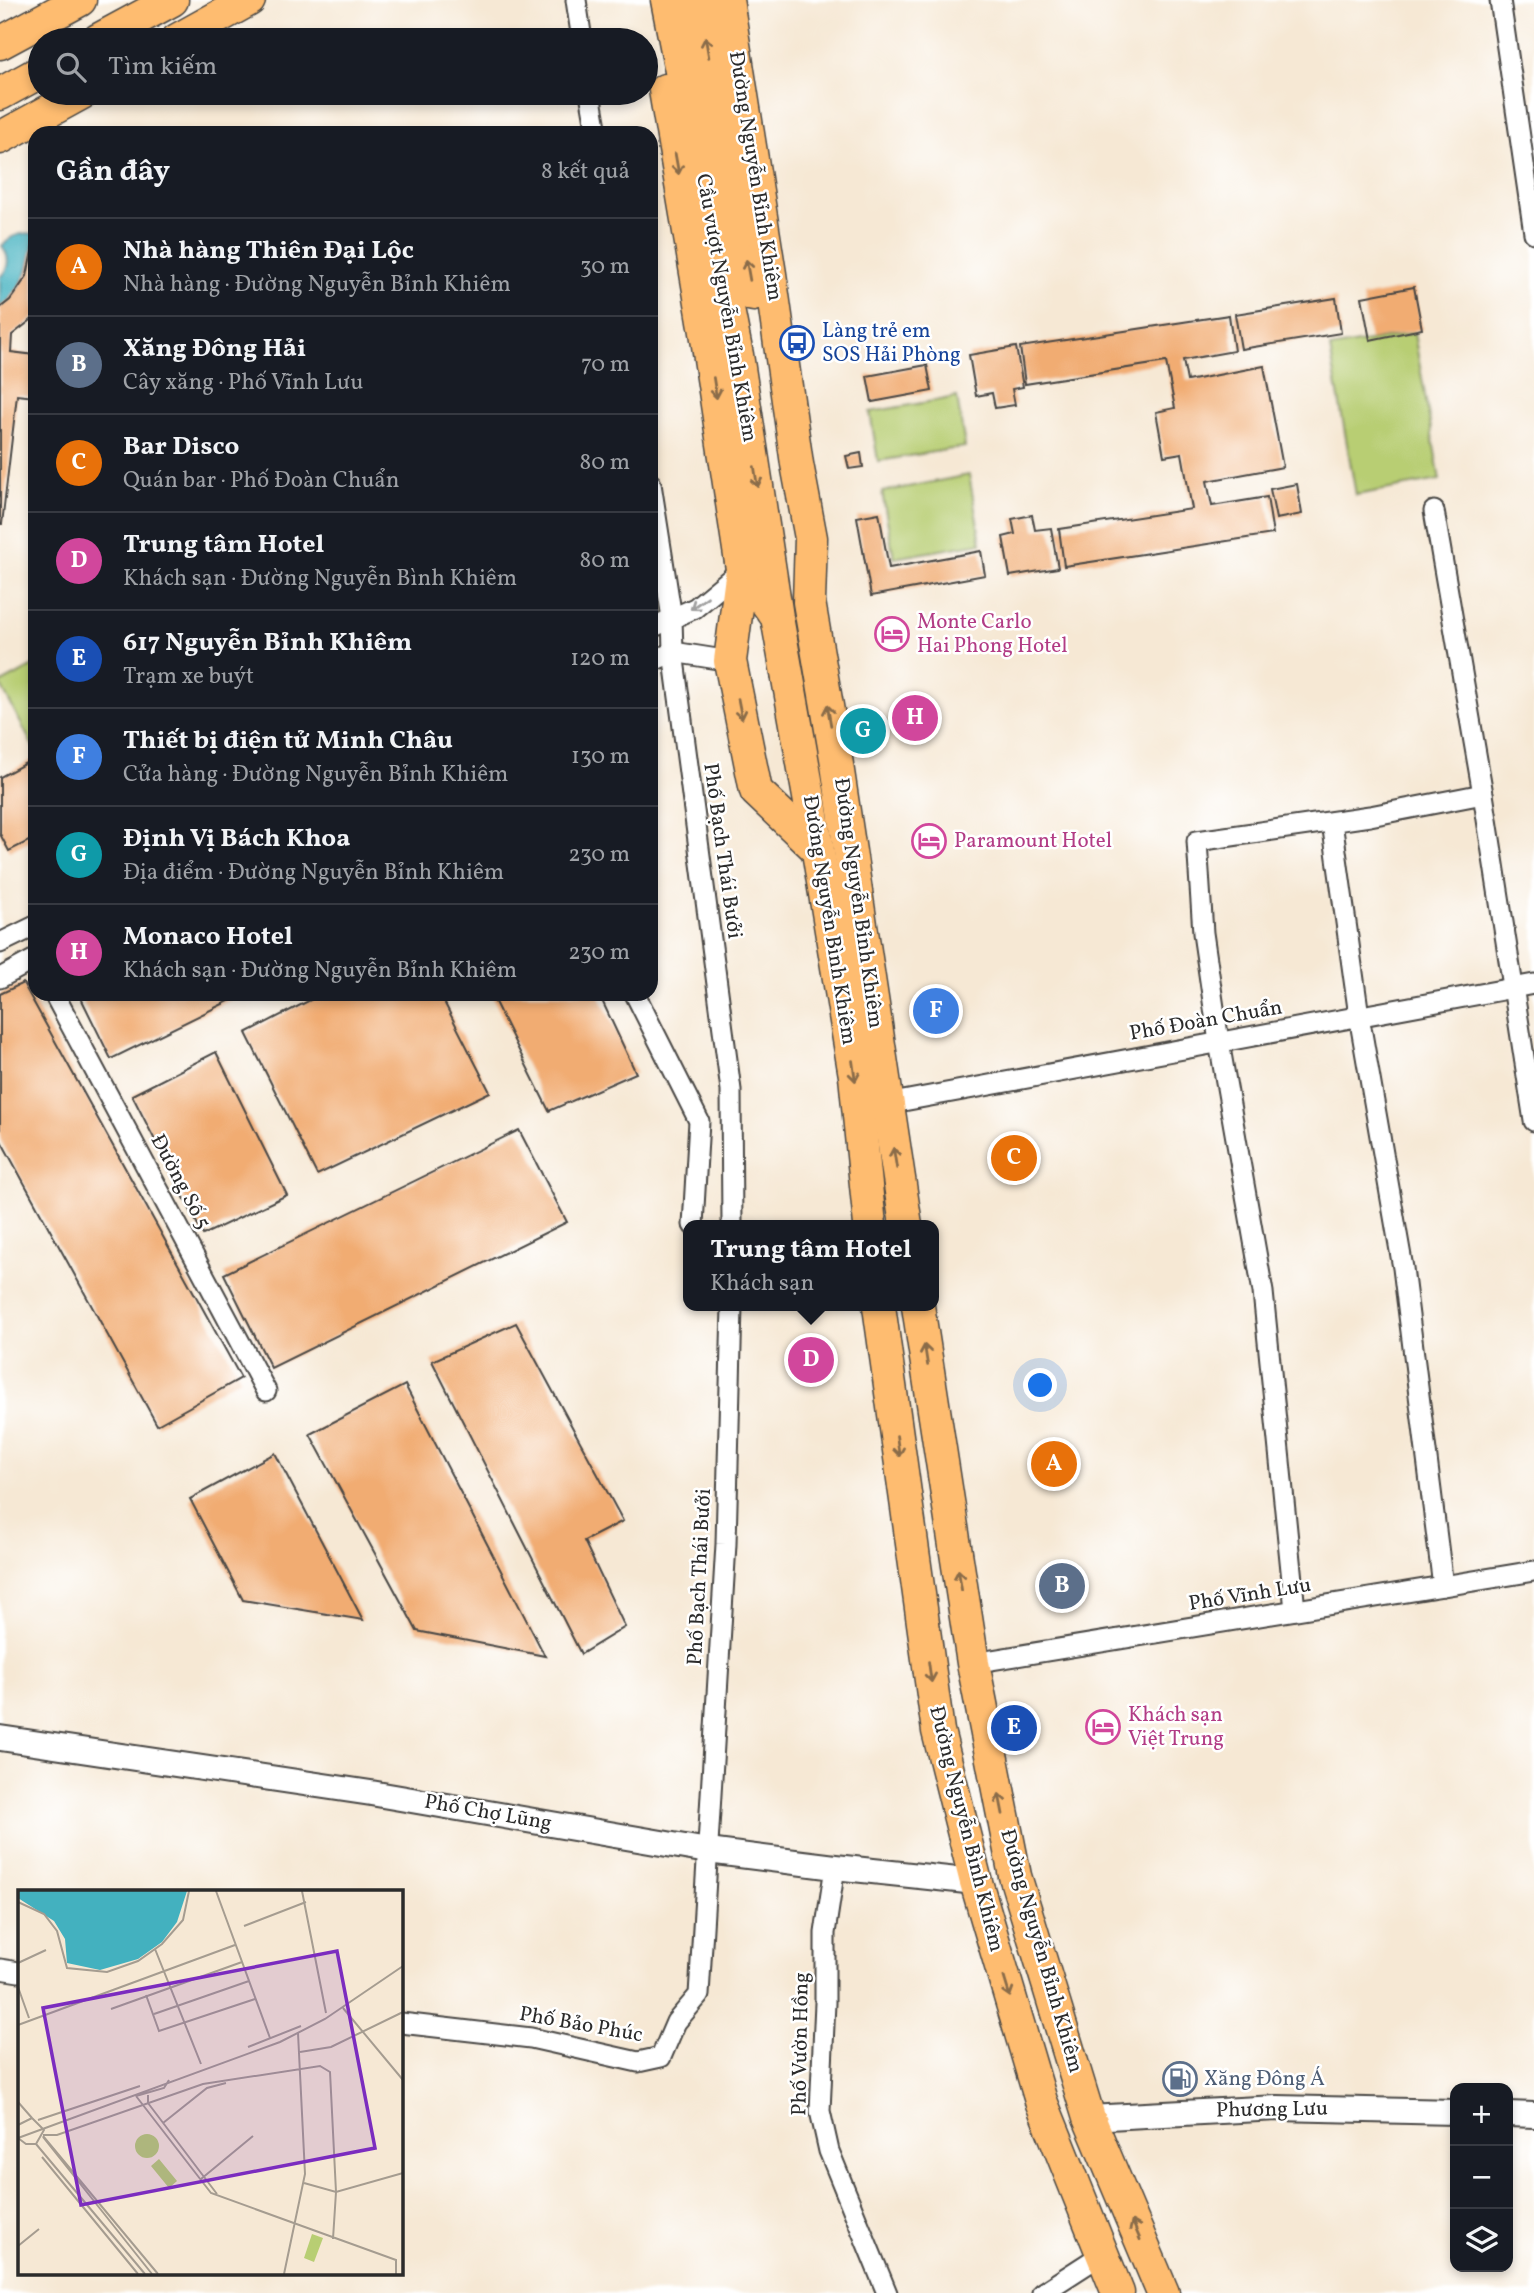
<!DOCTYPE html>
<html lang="vi">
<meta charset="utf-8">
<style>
:root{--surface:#171b24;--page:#20242c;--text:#f1f3f6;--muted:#9ea1a6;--line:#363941;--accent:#db2777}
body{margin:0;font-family:Vollkorn,serif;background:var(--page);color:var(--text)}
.controls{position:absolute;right:21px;bottom:21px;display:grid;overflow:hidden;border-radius:14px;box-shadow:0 4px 10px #0003}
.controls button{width:63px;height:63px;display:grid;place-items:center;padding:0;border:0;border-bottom:2px solid var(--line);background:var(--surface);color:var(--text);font:35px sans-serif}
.you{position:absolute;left:1041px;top:1386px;width:24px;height:24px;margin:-18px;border:5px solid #fff;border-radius:50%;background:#1a73e8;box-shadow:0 0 0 10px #1a73e833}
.badge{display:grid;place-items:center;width:46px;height:46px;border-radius:50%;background:var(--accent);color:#fff;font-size:23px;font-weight:700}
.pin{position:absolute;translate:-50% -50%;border:4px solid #fff;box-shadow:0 2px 7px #0006}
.popup{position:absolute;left:683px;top:1220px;width:256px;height:91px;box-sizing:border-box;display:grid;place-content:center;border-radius:14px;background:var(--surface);filter:drop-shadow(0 2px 5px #0005);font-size:23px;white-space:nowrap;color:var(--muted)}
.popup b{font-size:26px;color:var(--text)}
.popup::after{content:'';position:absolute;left:50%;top:100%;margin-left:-14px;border:14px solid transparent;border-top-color:var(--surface)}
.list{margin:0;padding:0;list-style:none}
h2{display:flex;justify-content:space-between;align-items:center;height:91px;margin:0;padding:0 28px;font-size:30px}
h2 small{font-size:23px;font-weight:400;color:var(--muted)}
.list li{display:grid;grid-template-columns:46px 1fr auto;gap:21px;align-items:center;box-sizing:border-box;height:98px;padding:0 28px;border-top:2px solid var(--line)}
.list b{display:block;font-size:26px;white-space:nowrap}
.list p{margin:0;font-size:23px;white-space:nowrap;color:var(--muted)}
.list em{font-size:23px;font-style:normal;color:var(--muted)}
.icon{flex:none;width:38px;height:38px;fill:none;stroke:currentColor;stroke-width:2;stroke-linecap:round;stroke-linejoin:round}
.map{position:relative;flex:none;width:1534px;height:2293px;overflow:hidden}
.search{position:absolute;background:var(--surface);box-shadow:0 4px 10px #0003;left:28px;top:28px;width:630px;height:77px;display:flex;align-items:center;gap:18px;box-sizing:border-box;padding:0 24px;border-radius:38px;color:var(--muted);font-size:26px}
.panel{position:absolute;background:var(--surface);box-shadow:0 4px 10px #0003;left:28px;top:126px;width:630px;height:875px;border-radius:21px}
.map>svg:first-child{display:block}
.green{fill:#b8ce73;stroke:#727c4f;stroke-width:2}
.water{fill:#43b1bf;stroke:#376e75;stroke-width:2}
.building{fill:#f1ac72}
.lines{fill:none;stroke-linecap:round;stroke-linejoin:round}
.minor-casing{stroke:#494744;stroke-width:23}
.tertiary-casing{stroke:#494744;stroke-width:28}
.primary-casing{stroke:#494744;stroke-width:35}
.trunk-casing{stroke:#494744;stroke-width:35}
.minor{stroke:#fff;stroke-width:19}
.tertiary{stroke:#fff;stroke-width:24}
.primary{stroke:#febc70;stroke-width:32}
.trunk{stroke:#febc70;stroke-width:32}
.oneway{stroke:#8a6c4a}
.oneway2{stroke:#a0a0a0}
.labels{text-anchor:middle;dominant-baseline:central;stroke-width:5;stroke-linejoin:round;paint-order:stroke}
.street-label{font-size:21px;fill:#2b2b2b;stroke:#fff}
.transit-label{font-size:21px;fill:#164399;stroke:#fff;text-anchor:start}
.hotel-label{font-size:21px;fill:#b23c85;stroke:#fff;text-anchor:start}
.service-label{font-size:21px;fill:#4e5e75;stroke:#fff;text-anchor:start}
.inset-road{fill:none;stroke:#a59c90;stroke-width:2}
.view{fill:#7b2cbf;fill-opacity:0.15;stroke:#7b2cbf;stroke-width:3.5}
.inset-edge{fill:none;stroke:#2b2b2b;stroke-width:3.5}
</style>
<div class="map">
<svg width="1534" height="2293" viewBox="0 0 1534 2293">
<rect width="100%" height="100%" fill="#fff"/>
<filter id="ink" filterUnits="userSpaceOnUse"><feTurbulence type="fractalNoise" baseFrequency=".0143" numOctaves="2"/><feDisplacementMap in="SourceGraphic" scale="14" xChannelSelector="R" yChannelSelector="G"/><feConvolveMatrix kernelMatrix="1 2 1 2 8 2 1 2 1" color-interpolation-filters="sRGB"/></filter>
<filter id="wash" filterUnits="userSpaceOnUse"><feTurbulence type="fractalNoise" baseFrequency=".00686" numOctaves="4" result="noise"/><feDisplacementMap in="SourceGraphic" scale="28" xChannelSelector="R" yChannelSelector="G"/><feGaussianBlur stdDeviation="1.57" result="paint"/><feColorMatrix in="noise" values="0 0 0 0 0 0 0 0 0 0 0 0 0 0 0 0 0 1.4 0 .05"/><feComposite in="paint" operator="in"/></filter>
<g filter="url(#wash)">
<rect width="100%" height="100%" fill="#f6e8d4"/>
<g class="green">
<path d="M1414,333L1440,480L1356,495L1330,348Z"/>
<path d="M957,397L965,447L878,461L870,412Z"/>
<path d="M969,475L981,543L894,558L882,492Z"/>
<path d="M35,665V750L0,684Z"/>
</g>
<path class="water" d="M27,233L35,234C31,263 25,289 0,308V277C10,268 10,256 2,246C8,237 17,234 27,233Z"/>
<g id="blocks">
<g class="building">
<path d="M33,246L35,317L12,335L11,352L35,355V397L17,395L2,524H0V308L10,300L27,276Z"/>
<path d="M1414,287L1422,329L1370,340L1362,297Z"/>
<path d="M1336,298L1341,333L1241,349L1235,314Z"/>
<path d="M1229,315L1234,351L1183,360L1187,381L1264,366L1283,467L1207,481L1212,506L1267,497L1273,534L1064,566L1059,529L1192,509L1182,453L1164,456L1156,412L1175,408L1166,362L1025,384L1020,347Z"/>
<path d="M1016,347L1023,387L1012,389L1015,405L995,408L992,393L976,396L969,355Z"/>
<path d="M927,365L932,391L872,402L867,376Z"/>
<path d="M861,453L863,467L849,469L846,456Z"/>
<path d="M1297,484L1302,514L1276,519L1270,489Z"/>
<path d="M879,513L889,568L981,551L985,575L871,596L857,517Z"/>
<path d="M1032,515L1035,530L1051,528L1058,568L1010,576L1003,537L1015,534L1012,519Z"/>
<path d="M873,724L875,735L854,739L852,727Z"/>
<path d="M35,758V838L9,851L0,834V777Z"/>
<path d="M23,983L241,1378L157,1425L0,1139V994Z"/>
<path d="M79,994H243L111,1059Z"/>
<path d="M322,994H440L490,1092L317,1175L246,1033Z"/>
<path d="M491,994H599L636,1073L549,1111Z"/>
<path d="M216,1052L287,1195L203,1235L132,1095Z"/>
<path d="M519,1130L567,1222L271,1368L224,1274Z"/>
<path d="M516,1323L623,1521L584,1541L625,1627L581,1654L432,1361Z"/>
<path d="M405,1385L545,1656L417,1631L310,1434Z"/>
<path d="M275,1453L363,1620L243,1600L190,1499Z"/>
</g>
</g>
</g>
<g filter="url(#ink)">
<use href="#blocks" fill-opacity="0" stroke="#494744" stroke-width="2"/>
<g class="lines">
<g class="minor-casing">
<g id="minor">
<path d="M576,0L582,40"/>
<path d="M1500,0L1534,233"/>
<path d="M590,93L597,133"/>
<path d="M651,484L672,618L673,652L731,1090L732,1225"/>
<path d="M1434,511L1483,794L1534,1121"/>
<path d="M651,628L695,608L742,569"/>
<path d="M651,662L673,652L730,661"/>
<path d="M1332,822L1359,1016L1403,1268L1443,1586"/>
<path d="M0,943L35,926"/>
<path d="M0,978L35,959"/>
<path d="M54,994L266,1391"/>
<path d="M635,994L699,1121L693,1225"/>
<path d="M887,1104L1534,984"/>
<path d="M1295,1610L1263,1292L1219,1042L1203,933L1197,841L1370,816L1483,794"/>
<path d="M973,1663L1534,1571"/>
<path d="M835,1867L825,1933V2003L820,2111L829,2151L887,2293"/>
<path d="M0,1969L19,1972"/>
<path d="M401,2023L531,2038L638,2062L661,2057L676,2022L699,1995L726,1544L732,1306"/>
<path d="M1042,2293L1101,2255"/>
</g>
</g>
<g class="tertiary-casing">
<g id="tertiary">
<path d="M0,1738L371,1793L708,1851L835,1867L976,1882"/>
<path d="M1508,2114L1534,2115"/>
<path d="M1089,2118L1277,2108L1455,2112"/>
</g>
</g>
<g class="primary-casing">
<g id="primary">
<path d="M98,40L172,0"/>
<path d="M177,40L249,0"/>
<path d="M0,43L80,0"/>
<path d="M0,94L40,72"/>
<path d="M0,138L82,93"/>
</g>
</g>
<g class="trunk-casing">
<g id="trunk">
<path d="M667,0L737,355L777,617L809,797L855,1076L870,1225"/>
<path d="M698,0L753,295"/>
<path d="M727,0L770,274L797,464L811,538L809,602L836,758L906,1225"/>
<path d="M665,90L706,332L742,569L774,613"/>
<path d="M742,569L730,661L756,791L817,849"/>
<path d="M879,1306L938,1731L976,1882L1041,2101L1118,2293"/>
<path d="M918,1306L973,1663L1015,1876L1089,2118L1163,2293"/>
</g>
</g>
<use href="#minor" class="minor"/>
<use href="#tertiary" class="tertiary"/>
<use href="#primary" class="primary"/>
<use href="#trunk" class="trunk"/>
</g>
<defs><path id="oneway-shaft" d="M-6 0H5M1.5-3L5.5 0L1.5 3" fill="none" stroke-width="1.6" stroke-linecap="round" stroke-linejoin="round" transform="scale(1.75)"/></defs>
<g class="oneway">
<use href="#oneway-shaft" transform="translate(707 47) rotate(-100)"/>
<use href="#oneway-shaft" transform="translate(677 164) rotate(80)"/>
<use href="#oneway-shaft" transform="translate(748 270) rotate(-100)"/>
<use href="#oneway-shaft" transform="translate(715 388) rotate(81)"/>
<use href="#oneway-shaft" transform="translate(756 477) rotate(81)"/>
<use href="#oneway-shaft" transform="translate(740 709) rotate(79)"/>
<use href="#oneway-shaft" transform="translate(829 715) rotate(-100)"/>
<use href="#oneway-shaft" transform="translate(854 1071) rotate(82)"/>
<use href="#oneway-shaft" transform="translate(895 1158) rotate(-99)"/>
<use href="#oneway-shaft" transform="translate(926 1355) rotate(-99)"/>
<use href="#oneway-shaft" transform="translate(898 1446) rotate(82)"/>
<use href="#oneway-shaft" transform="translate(960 1580) rotate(-99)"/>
<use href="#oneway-shaft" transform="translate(930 1672) rotate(82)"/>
<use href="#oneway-shaft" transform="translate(1001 1804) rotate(-101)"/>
<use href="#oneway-shaft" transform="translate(1007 1987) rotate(73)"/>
<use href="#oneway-shaft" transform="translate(1136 2230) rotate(-113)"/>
</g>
<use class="oneway2" href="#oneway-shaft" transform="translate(699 603) rotate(144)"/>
</g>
<defs>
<g id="bus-ring" transform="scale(1.75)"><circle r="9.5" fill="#fff" stroke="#1a4fb4" stroke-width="1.5"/><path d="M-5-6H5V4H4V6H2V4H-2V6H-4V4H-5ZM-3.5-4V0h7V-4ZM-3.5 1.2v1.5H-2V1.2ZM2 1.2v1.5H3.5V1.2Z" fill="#1a4fb4"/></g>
<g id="hotel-ring" transform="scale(1.75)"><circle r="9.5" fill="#fff" stroke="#d1479c" stroke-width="1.5"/><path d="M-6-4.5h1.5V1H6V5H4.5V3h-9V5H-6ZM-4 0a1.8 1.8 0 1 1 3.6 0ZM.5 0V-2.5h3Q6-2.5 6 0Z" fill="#d1479c"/></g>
<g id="fuel-ring" transform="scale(1.75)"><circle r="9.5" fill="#fff" stroke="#5c6f8a" stroke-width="1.5"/><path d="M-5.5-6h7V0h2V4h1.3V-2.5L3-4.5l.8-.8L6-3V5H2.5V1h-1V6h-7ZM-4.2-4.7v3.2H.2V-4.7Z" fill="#5c6f8a"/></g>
</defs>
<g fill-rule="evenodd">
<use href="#bus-ring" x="797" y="343"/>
<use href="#hotel-ring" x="892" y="634"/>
<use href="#hotel-ring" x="929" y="841"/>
<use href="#hotel-ring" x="1103" y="1727"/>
<use href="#fuel-ring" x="1180" y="2079"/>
</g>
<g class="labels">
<g class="street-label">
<text transform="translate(755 176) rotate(81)">Đường Nguyễn Bỉnh Khiêm</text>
<text transform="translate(726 308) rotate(80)">Cầu vượt Nguyễn Bỉnh Khiêm</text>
<text transform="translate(722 851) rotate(82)">Phố Bạch Thái Bưởi</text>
<text transform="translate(858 903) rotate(82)">Đường Nguyễn Bỉnh Khiêm</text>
<text transform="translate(829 920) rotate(81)">Đường Nguyễn Bình Khiêm</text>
<text transform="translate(1206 1021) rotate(-10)">Phố Đoàn Chuẩn</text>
<text transform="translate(180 1182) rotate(62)">Đường Số 5</text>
<text transform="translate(700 1577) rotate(-87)">Phố Bạch Thái Bưởi</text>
<text transform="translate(1250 1595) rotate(-9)">Phố Vĩnh Lưu</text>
<text transform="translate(488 1813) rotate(10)">Phố Chợ Lũng</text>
<text transform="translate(966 1829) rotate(76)">Đường Nguyễn Bình Khiêm</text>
<text transform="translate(1041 1951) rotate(74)">Đường Nguyễn Bỉnh Khiêm</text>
<text transform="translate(581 2025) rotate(10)">Phố Bảo Phúc</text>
<text transform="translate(801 2044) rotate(-89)">Phố Vườn Hồng</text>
<text transform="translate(1272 2110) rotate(-1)">Phương Lưu</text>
</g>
<g class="transit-label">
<text x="822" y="331">Làng trẻ em<tspan x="822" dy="24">SOS Hải Phòng</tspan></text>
</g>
<g class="hotel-label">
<text x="917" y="622">Monte Carlo<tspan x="917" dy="24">Hai Phong Hotel</tspan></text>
<text x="954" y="841">Paramount Hotel</text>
<text x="1128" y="1715">Khách sạn<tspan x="1128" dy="24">Việt Trung</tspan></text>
</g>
<g class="service-label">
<text x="1204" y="2079">Xăng Đông Á</text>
</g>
</g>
<g transform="translate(18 1890)">
<rect width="385" height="385" fill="#f6e8d4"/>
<path d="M117 256a12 12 0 1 1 24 0a12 12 0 1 1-24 0ZM141,269L159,291L151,298L133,276Z" fill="#b8ce73"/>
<path d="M294,344L305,348L296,372L286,368Z" fill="#b8ce73"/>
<path d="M0,1H169L159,32L144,52L120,69L82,80L49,73L47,49L36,31L0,8Z" fill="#43b1bf"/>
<path class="inset-road" d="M198,1L252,148M284,1L308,123M0,12L26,24L39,41L49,78L89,82L120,71L144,54L165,30L171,1M226,36L288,12M137,59L183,174M0,73L28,60M0,97L11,128M128,105L141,141L237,109M325,118L385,190M93,119L224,72M136,124L231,91M0,135L217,55M230,157L283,136M282,162L313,157L385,122M130,205V213L199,304M118,206L193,303L378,370V384M118,206L146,198L151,190M0,212L14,228M20,230L122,196M145,233L189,198L208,193M0,235L14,228L26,240L18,254H8L0,248M25,245H39L185,194L302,176L312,182L318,302L315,349M25,246L140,384M25,247L134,384M0,248L262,152L307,129L385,76M18,254L127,384M24,267L120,384M183,289L235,246M286,293L318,302L385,283M0,356L21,339M266,384L287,284L280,143"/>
<path class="view" d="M319,61L357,258L63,315L25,118Z"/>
<rect width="385" height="385" class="inset-edge"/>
</g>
</svg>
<div class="controls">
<button>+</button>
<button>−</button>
<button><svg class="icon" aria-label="layers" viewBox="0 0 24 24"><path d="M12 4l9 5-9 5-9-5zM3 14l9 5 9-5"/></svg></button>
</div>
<div class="you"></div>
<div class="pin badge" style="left:1054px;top:1464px;background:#e8710a">A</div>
<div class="pin badge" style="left:1062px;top:1586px;background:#5c6f8a">B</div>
<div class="pin badge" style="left:1014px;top:1158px;background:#e8710a">C</div>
<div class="pin badge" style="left:811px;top:1360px;background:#d1479c">D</div>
<div class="popup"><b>Trung tâm Hotel</b>Khách sạn</div>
<div class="pin badge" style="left:1014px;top:1728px;background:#1a4fb4">E</div>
<div class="pin badge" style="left:936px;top:1011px;background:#3f7fe0">F</div>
<div class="pin badge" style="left:863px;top:731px;background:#0f9aa8">G</div>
<div class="pin badge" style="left:915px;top:718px;background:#d1479c">H</div>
<div class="search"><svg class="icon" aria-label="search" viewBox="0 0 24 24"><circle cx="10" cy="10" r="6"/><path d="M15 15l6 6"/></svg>Tìm kiếm</div>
<section class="panel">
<h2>Gần đây<small>8 kết quả</small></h2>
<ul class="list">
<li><span class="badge" style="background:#e8710a">A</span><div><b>Nhà hàng Thiên Đại Lộc</b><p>Nhà hàng · Đường Nguyễn Bỉnh Khiêm</p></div><em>30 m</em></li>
<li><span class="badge" style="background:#5c6f8a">B</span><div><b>Xăng Đông Hải</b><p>Cây xăng · Phố Vĩnh Lưu</p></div><em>70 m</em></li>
<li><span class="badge" style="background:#e8710a">C</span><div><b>Bar Disco</b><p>Quán bar · Phố Đoàn Chuẩn</p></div><em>80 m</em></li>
<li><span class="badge" style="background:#d1479c">D</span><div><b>Trung tâm Hotel</b><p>Khách sạn · Đường Nguyễn Bình Khiêm</p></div><em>80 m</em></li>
<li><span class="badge" style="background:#1a4fb4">E</span><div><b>617 Nguyễn Bỉnh Khiêm</b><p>Trạm xe buýt</p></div><em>120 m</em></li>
<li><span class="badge" style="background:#3f7fe0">F</span><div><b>Thiết bị điện tử Minh Châu</b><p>Cửa hàng · Đường Nguyễn Bỉnh Khiêm</p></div><em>130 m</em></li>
<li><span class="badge" style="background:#0f9aa8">G</span><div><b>Định Vị Bách Khoa</b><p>Địa điểm · Đường Nguyễn Bỉnh Khiêm</p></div><em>230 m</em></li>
<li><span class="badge" style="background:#d1479c">H</span><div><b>Monaco Hotel</b><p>Khách sạn · Đường Nguyễn Bỉnh Khiêm</p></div><em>230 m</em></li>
</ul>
</section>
</div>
